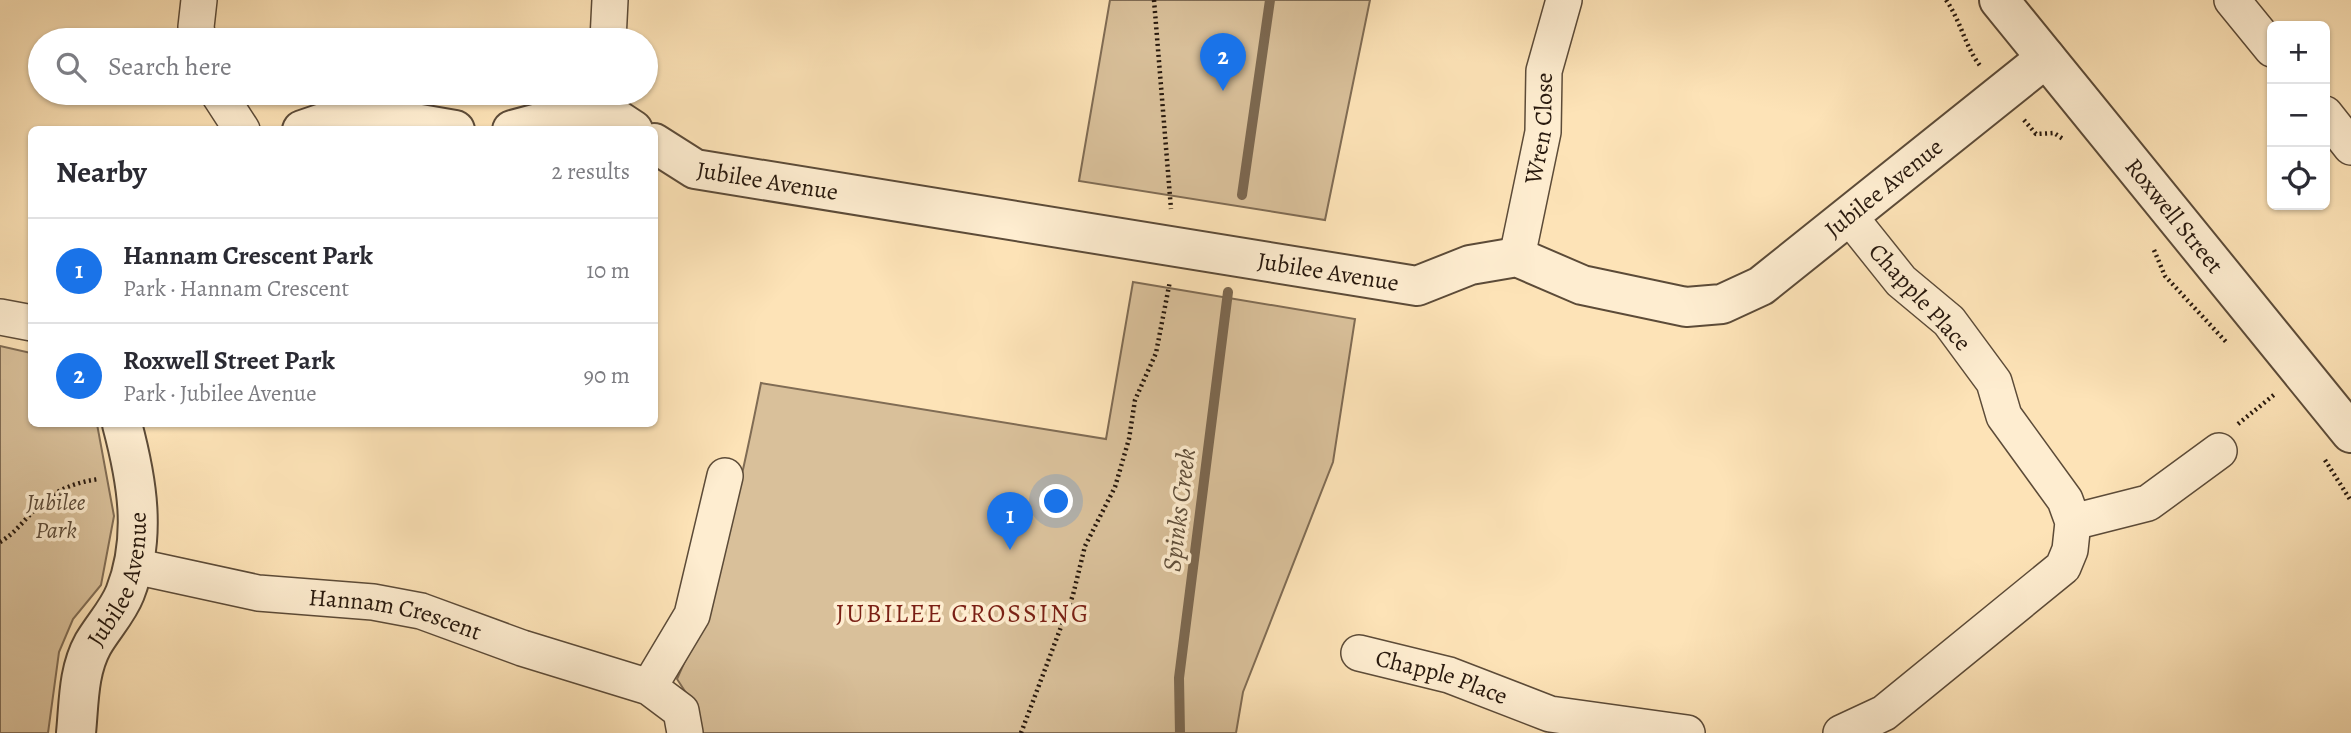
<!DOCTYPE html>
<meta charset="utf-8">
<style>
:root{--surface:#fff;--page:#f2f2f3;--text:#2b2b33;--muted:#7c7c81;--line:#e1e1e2;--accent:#1a73e8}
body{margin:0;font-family:Alegreya,serif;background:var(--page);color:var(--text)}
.controls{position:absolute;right:21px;top:21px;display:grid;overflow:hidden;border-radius:10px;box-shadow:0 2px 5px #0004}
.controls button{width:63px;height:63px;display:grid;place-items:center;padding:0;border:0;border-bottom:2px solid var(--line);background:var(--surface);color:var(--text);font:35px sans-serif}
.you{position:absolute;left:1057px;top:502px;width:24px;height:24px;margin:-18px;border:5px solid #fff;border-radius:50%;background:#1a73e8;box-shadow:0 0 0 10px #1a73e833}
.badge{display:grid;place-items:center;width:46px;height:46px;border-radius:50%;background:var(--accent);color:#fff;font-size:23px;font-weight:700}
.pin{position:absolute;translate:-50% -58px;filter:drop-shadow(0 2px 4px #0008)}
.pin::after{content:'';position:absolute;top:37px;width:24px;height:21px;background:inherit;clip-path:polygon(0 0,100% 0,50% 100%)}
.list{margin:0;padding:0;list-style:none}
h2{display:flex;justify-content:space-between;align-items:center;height:91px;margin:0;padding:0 28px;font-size:30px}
h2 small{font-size:23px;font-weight:400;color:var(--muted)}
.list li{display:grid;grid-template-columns:46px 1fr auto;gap:21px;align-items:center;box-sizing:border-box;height:105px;padding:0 28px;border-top:2px solid var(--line)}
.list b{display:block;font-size:26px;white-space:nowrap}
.list p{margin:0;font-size:23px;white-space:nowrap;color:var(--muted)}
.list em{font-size:23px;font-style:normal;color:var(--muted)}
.icon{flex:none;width:38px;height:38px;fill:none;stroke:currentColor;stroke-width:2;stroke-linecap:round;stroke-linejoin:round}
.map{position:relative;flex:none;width:2351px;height:733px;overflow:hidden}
.search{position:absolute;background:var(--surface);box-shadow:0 2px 5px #0004;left:28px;top:28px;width:630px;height:77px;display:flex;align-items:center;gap:18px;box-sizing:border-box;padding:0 24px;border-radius:38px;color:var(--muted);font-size:26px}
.panel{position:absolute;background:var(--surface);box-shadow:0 2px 5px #0004;left:28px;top:126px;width:630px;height:301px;border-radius:10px}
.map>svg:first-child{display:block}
.green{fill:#d9c09a;stroke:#806c54;stroke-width:2}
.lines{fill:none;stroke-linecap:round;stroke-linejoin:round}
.stream{stroke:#7c6850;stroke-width:10}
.minor-casing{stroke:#5c4b38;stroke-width:38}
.tertiary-casing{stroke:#5c4b38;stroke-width:42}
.path{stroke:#27180d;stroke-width:4.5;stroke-dasharray:2 3.5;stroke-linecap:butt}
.minor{stroke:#feedd0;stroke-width:35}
.tertiary{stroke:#feedd0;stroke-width:38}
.labels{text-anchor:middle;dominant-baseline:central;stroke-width:7;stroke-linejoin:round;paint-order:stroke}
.street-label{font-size:24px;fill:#27180d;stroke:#feedd0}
.park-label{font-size:24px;font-style:italic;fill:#5c4a37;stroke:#feedd0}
.water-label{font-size:26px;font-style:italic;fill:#5f4e3a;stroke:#feedd0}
.neighbourhood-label{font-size:26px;letter-spacing:2px;fill:#7a1f14;stroke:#feedd0}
</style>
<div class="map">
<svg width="2351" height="733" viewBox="0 0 2351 733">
<rect width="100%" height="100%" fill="#fde3b7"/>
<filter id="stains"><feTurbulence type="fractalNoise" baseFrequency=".00286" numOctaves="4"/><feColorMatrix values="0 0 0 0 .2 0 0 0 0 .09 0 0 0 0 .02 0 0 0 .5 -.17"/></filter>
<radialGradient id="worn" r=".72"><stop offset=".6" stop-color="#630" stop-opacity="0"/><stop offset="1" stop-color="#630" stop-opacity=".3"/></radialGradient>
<g class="green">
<path d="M1110,0H1370L1325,220L1079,181Z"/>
<path d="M1133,282L1355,319L1333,462L1243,692L1236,733H702L688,696L677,679C720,586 741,484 761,383L1106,439Z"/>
<path d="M0,346L31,353L32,424H97L114,516L101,585L73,619L59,652L48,733H0Z"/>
</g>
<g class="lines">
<g class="stream">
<path d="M1242,195L1270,0"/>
<path d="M1180,733L1179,678L1228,292"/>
</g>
<g class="minor-casing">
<g id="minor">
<path d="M2232,0L2272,49"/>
<path d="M198,40L196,27L199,0"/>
<path d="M608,40L610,0"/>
<path d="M218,93L242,130"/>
<path d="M2325,114L2351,147"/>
<path id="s1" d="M1517,257L1543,132L1544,71L1564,0"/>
<path d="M0,317L32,323"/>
<path d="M2073,522L2148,503L2219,451"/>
<path id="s2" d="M134,566L258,593L373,602L421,611L522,648L649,687L681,711L685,733"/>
<path id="s3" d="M1359,653L1449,675L1550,714L1687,733"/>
<path d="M649,687L692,615L725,476"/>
<path d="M1841,733L1884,713L2063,567L2070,550L2073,522L2065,500L2004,416L1994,382L1949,321L1901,281L1849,216"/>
</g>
</g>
<g class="tertiary-casing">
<g id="tertiary">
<path id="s4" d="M1999,0L2351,433"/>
<path d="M302,130L343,116L385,118L455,130"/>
<path d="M512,130L598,107L633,130"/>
<path id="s5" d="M654,143L695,169L1417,286L1470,265L1517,257L1582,285L1686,307L1722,304L1761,286L2046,58"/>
<path id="s6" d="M76,733C79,703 78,671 93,644C103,627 118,611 125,593C147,537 137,480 122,424"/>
</g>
</g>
<g class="path">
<path d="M1154,0L1171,209"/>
<path d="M1946,0C1961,21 1965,47 1981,67"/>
<path d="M2024,120L2036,134L2054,133L2063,139"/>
<path d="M2154,250L2165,276L2228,344"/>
<path d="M2238,424L2275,394"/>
<path d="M2325,460L2351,501"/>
<path d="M0,542C16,533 26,517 40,505C57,489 77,482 99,479"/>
<path d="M1021,733L1073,595L1085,546L1115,487L1129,439L1135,400L1156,353L1170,281"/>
</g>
<use href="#minor" class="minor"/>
<use href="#tertiary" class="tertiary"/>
</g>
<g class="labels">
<g class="street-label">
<text stroke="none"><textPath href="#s1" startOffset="131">Wren Close</textPath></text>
<text stroke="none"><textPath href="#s5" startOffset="122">Jubilee Avenue</textPath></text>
<text stroke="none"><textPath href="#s5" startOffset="1298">Jubilee Avenue</textPath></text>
<text stroke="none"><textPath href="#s4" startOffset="278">Roxwell Street</textPath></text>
<text stroke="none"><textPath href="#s5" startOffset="690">Jubilee Avenue</textPath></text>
<text transform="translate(1920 297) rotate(47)">Chapple Place</text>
<text stroke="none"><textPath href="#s6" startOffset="163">Jubilee Avenue</textPath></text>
<text stroke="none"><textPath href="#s2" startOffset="266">Hannam Crescent</textPath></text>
<text stroke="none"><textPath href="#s3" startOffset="86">Chapple Place</textPath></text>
</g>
<g class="park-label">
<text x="56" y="502">Jubilee<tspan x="56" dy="28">Park</tspan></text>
</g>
<g class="water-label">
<text transform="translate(1179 510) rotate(-83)">Spinks Creek</text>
</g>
<g class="neighbourhood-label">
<text x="963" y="613">JUBILEE CROSSING</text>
</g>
</g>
<rect width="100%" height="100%" filter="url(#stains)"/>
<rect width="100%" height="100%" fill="url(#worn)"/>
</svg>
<div class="controls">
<button>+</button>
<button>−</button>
<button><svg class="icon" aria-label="locate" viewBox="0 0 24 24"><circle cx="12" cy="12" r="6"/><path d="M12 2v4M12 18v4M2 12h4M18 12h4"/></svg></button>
</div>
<div class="you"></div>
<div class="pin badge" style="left:1010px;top:550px">1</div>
<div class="pin badge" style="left:1223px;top:91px">2</div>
<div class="search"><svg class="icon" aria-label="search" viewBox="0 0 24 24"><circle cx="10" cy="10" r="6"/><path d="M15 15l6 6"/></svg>Search here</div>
<section class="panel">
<h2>Nearby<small>2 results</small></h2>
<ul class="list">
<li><span class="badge">1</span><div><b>Hannam Crescent Park</b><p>Park · Hannam Crescent</p></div><em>10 m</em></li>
<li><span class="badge">2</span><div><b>Roxwell Street Park</b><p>Park · Jubilee Avenue</p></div><em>90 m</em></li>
</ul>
</section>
</div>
